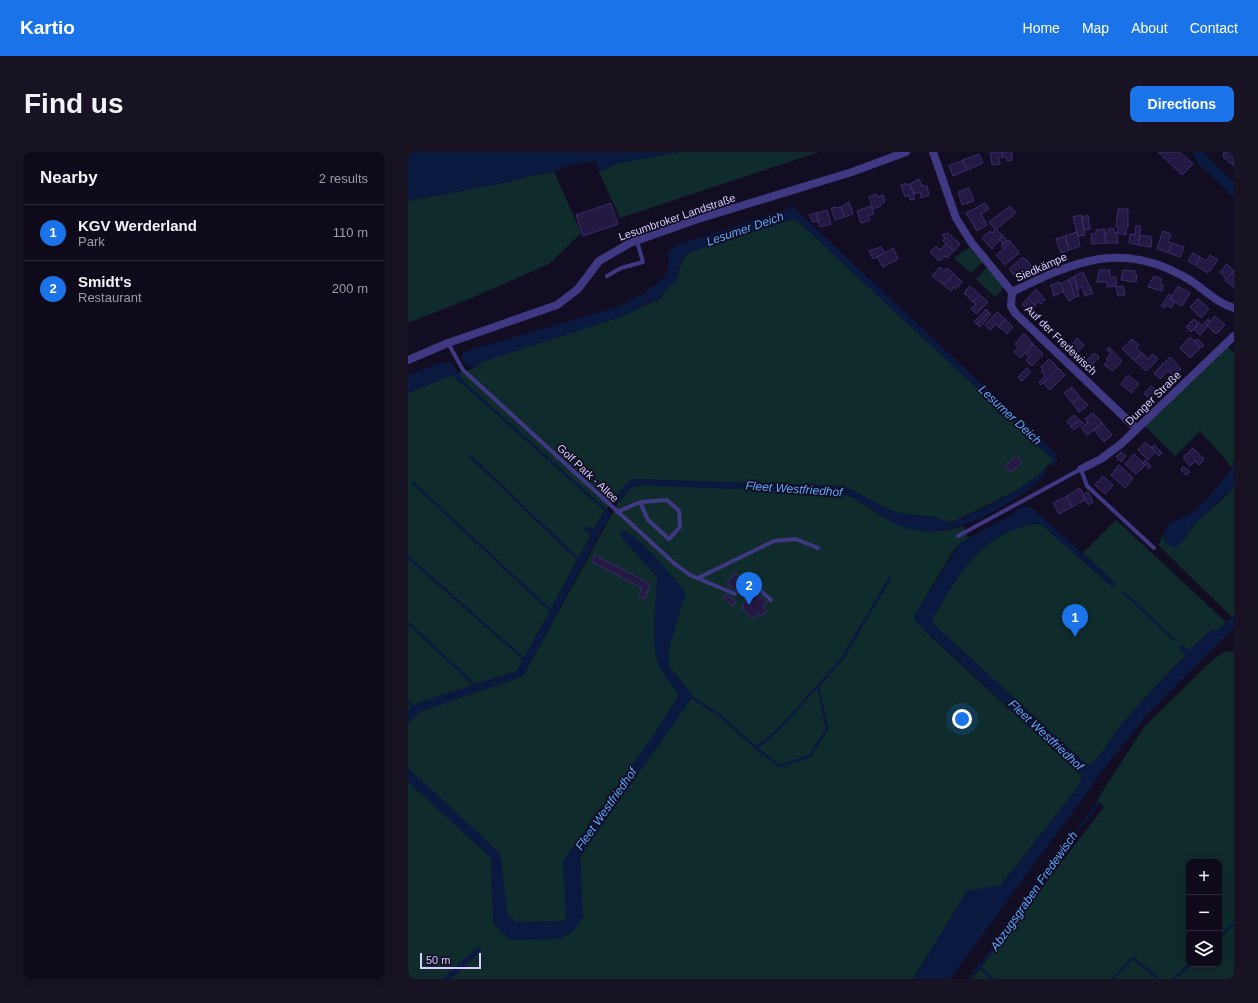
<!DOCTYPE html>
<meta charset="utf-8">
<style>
:root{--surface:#0e0a1a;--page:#171323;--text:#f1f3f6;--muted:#9b9aa2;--line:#2e2b39;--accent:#1a73e8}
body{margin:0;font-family:Arial,sans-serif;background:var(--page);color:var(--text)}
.controls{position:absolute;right:12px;bottom:12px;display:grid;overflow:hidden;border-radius:8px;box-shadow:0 2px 10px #0003}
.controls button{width:36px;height:36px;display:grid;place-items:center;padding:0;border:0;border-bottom:1px solid var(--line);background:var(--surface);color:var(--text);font:20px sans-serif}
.scale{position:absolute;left:12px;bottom:10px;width:61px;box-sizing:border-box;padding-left:4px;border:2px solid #d7ceff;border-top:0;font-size:11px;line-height:14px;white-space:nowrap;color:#d7ceff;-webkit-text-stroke:3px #120d22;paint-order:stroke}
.you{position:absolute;left:554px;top:567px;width:14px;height:14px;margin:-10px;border:3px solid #fff;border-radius:50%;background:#1a73e8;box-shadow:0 0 0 6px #1a73e833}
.badge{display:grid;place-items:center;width:26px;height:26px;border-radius:50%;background:var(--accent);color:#fff;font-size:13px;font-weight:700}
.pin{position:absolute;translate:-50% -33px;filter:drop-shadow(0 1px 2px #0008)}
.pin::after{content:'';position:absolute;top:21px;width:14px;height:12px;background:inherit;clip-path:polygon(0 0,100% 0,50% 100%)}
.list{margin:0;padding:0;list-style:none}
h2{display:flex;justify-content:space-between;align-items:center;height:52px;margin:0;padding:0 16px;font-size:17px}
h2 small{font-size:13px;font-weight:400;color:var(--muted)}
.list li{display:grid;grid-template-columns:26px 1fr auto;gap:12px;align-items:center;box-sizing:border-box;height:56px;padding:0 16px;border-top:1px solid var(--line)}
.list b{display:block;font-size:15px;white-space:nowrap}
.list p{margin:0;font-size:13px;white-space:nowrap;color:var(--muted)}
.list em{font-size:13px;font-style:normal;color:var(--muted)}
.icon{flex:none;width:22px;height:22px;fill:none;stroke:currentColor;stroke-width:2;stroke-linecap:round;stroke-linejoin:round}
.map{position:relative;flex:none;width:826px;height:827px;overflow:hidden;border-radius:8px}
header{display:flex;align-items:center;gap:24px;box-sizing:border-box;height:56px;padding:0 20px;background:var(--accent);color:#fff}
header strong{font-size:19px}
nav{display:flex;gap:22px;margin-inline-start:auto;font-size:14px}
.intro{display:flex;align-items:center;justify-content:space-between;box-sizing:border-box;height:96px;padding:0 24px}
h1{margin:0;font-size:28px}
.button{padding:10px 18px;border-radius:8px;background:var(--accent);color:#fff;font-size:14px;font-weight:700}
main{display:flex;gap:24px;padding:0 24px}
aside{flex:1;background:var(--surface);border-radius:8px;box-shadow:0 2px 10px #0003}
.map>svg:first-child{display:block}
.green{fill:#102b2c;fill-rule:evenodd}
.water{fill:#09193f}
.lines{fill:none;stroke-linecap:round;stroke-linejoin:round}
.stream{stroke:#09193f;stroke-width:2.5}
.building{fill:#241943;stroke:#3d2b6f}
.lane{stroke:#3f3882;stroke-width:4}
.street{stroke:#3f3882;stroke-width:8}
.labels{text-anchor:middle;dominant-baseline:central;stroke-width:3.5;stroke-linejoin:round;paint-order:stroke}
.street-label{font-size:11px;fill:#d7ceff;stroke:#120d22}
.water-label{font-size:12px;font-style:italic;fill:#5ca9ff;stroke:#120d22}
</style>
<header>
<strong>Kartio</strong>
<nav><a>Home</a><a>Map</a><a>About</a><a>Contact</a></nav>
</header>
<div class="intro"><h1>Find us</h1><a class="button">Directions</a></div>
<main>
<aside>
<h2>Nearby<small>2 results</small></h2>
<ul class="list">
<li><span class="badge">1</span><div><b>KGV Werderland</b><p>Park</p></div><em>110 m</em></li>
<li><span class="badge">2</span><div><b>Smidt's</b><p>Restaurant</p></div><em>200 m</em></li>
</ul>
</aside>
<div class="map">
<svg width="826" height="827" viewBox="0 0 826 827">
<rect width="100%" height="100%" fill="#120d22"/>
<g class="green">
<path d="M271,0H411L212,66L191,20L210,11Z"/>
<path d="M146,19L173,81L141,112L66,145L0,171V49L89,32Z"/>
<path d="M387,66L646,308L622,331L590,348L542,371C536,369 530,366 524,365C512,363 500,364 488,360C468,353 452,340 432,334L224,327L216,334L206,349L196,360L186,377L176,375V377L183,383L109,519L10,551L0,558V241L44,223L67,216L73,210L212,165L253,146C255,137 262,136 267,129C274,118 270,109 282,100Z"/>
<path d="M562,95L575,110L563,121L546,106Z"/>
<path d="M579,115L595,133L594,138L587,145L568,127Z"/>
<path d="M818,193L826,201V308L824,311L826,314L823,316L817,307L792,279L767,304L736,273Z"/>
<path d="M233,333L431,341C447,344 458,355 472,363C496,378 528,384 555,374L561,386L547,396L508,461L518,480L674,624L670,635L593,733L559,740L505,827H0V571L13,559L115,524L210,351L224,335Z"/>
<path d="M826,333V463L824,465L750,393L755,383L757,390L778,385C788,363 814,354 826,333Z"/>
<path d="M708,368L818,470L810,478L802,479L781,499L773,493L771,496L776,501V505C753,528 731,552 710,577C700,589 694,604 682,613L677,611L524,471L525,466C546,429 568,388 613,375C620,373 627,370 634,373L702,433L706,434V430L675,401Z"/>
<path d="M820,499L826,500V827H564L696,655L689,648L736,575L798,514L814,501ZM781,710H811V812H781Z"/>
</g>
<g class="water">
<path d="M0,0H271L210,11L191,20L188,9L166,12L146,19L89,32L0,49Z"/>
<path d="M784,0H796L808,14L826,30V46L790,11Z"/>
<path d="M385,52L386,56L648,302L649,309L646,314L642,312L646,308L387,67L282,100L275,105L267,130L254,141L250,150L244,149L212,165L74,210L67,216L55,210L53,206L56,200L65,197L210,155C222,149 254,133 259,120C261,114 260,108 260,101L266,94L383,56L382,53Z"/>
<path d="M43,210L56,229L53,231L44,223L0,241V223L32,211Z"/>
<path d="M826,308V333L824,337L783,375L778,385L771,393L765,396L757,390L755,383L760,372L784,361L801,345L826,314L824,311Z"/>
<path d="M637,317L639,320C633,326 627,334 619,339C587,361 533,392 492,374C471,365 454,346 431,341L233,333L224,335L210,351L206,349L216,334L224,327L432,334C452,340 468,353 488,360C500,364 512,363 524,365C530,366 536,369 542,371C575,358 610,341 637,317Z"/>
<path d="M623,355L708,432L706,434L702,433L634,373C627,370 620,373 613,375C569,388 546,429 525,466L524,471L677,611L682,613C694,604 700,589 710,577C731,552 753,528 776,505V501L770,496L773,493L781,499L802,479L810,478L826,463V475L738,564L702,609L542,827H505L559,739L593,733L670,635L674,624L506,468L508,461L552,391L605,362L610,356Z"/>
<path d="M199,357L203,363L191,383L115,524L13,559L0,571V558L10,551L109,519L183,383L176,377V375L186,376Z"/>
<path d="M215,378C236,388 262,423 278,440L261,496V515L284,542L282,548L172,705L175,765C171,775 161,783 152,787L103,788L94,781L85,770L83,706L0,630V616L92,701L99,761L107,770L155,769L158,767L155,711L159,703L247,581L270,544C266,531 253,523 249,509C243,487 248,449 249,425L215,387L212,381Z"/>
<path d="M716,439L768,488L767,490L714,441Z"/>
<path d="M70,795L74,798L43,827H34Z"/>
</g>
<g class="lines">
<g class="stream">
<path d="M52,228L195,356L198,362"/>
<path d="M62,304L171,408"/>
<path d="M5,331L143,459"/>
<path d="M0,405L118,509"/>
<path d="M0,471L68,534"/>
<path d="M281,544L309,561L348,596L370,578L434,507L482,426"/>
<path d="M0,550L7,556"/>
<path d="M348,596L372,614L402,604L419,577L410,534"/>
<path d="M811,786L826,772"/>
<path d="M571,815L585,827"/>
<path d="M561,827L602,776L633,726L691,650"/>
<path d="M705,827L725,806L751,827"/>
<path d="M766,827L782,812"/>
</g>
</g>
<g class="building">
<path d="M582,0H594L595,5L591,6L592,12L584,13Z"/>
<path d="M594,0H604V8L599,9L598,5H595Z"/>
<path d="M750,0H772L785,12L774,23Z"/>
<path d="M816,0H826V14L815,5Z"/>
<path d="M571,2L575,11L559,18L555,8Z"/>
<path d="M555,8L559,18L545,24L541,14Z"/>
<path d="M511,27L514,34H519L521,43L513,46L512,40L506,42L502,32Z"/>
<path d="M498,31V33L502,32L507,47L502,48L501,43L497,45L493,33Z"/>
<path d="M561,36L566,49L554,53L550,40Z"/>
<path d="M468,42L469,45L475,43L477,50L472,52L473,54L465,57L461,45Z"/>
<path d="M441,50L445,62L436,65L433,55Z"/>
<path d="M203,51L210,72L175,84L168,63Z"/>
<path d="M577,51L581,57L573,62L579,73L569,79L558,61Z"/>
<path d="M463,54L466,62L460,64L462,68L453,71L449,59Z"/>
<path d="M602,54L608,61L587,78L581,70Z"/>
<path d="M428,55L429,56L433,55L436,65L427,68L423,56Z"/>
<path d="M710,57H720V75L718,76V83L710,81V75H708Z"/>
<path d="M419,58L423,72L412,75L408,61Z"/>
<path d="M408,61L410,69L405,70L401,63Z"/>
<path d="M673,63L677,83L670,84L665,65Z"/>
<path d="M680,63L682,77L676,78L674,65Z"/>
<path d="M728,74H733L730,93L721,91L722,82L727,83Z"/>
<path d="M706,76V81L709,80L710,91H697V81H700V77Z"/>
<path d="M588,77L595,84L584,97L574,86L582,79L584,81Z"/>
<path d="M697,77V91L684,92L683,82L688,81V78Z"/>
<path d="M755,79L763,82L760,90L764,91L761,101L749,97Z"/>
<path d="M669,80L672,94L661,98L657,84Z"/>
<path d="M540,81L552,92L546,99L535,89L537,86L534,83Z"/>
<path d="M732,83L744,85L743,95L730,93Z"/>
<path d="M595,84L599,89L595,92L591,87Z"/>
<path d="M657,84L661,98L653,101L648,87Z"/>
<path d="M600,88L603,90L596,96L593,94Z"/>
<path d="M603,90L611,101L597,113L588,103Z"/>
<path d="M764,91L776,95L772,105L761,101Z"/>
<path d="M538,92L546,99L539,106L537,104L531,109L522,100L528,94L532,98Z"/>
<path d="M473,95L476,100L475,102L465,107L461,99Z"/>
<path d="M485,96L490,107L475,115L469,105Z"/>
<path d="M785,101L792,105L787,113L780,109Z"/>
<path d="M802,103L810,108L800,121L787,113L792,105L798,109Z"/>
<path d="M615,105L624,114L618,119L619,121L609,127L601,117Z"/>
<path d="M819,112L826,119L818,127L812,120Z"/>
<path d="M532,115L537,119L539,116L546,122L536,133L524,124Z"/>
<path d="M691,118H702V125H708V134L699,135V130H689Z"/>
<path d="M715,118L727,119L726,123H729L728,130L713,128Z"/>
<path d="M675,120L685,141L677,144L674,135L670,137L666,124Z"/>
<path d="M825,120L826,121V136L817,128Z"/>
<path d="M546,122L554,130L548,137L546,135L543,139L536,133Z"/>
<path d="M746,124L754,127L752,132L755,133L754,139L740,135Z"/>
<path d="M666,125L671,144L667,145L661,127Z"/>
<path d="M661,128L667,145L661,149L655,140L652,132Z"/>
<path d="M651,130L656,139L646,144L643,133Z"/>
<path d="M562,134L572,143L565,150L556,141Z"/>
<path d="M715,134L717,143L710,144L708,135Z"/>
<path d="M770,134L782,141L774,154L762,147Z"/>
<path d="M628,137L637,148L633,152L630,149L627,153L620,146Z"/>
<path d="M761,142L764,144L762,147L767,150L763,156L759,153L757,156L753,154Z"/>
<path d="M572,143L580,150L568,162L563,157L568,152L565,150Z"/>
<path d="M620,146L627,153L625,156L627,158L624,162L614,152Z"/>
<path d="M790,147L801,157L793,166L782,155Z"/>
<path d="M578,157L581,160L569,172L566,170Z"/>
<path d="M581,160L583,162L572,175L569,172Z"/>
<path d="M589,160L597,167L591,175L588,172L582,178L577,173Z"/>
<path d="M807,164L817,173L808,182L799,173Z"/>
<path d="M597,167L605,175L599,182L591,175Z"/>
<path d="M786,167L791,171L783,180L778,175Z"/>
<path d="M800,167L802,169L799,173L800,174L792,183L786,177L791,171L794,174Z"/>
<path d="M616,181L625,192L613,206L606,200L611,195L607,192Z"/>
<path d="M782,185L793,195L782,206L772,196Z"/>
<path d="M669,186L676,193L668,202L661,195Z"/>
<path d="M724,187L731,193L728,196L734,201L726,208L714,197Z"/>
<path d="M789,187L796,193L793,196L787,189Z"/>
<path d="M625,192L635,202L624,214L618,208L621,205L617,201Z"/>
<path d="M701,195L714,209L705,219L696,213L700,208L698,207L703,201L699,198Z"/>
<path d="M686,201L691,206L684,213L679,208Z"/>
<path d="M734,201L740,207L744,202L750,207L738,219L726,208Z"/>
<path d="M762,205L773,217L766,224L760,219L752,227L746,221Z"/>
<path d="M641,207L650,216L633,233L631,230L637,224L633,219L635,217L633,215Z"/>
<path d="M619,216L623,220L614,229L610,225Z"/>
<path d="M650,216L657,223L642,238L635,231Z"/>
<path d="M720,223L731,232L723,241L713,232Z"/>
<path d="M743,234L750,240L743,248L736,242Z"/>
<path d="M664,235L672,245L664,251L656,241Z"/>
<path d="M672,245L680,253L671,260L664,251Z"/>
<path d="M685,261L694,271L679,283L673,276L680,270L677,267Z"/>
<path d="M666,263L671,268L663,275L659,269Z"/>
<path d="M671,268L675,271L666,278L663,275Z"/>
<path d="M694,271L704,283L696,290L686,278Z"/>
<path d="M737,290L748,299L740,308L730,298Z"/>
<path d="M746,293L754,301L751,304L744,296Z"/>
<path d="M785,296L796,307L791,313L787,309L782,314L775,306Z"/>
<path d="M713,300L718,304L713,310L708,305Z"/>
<path d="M726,302L737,313L728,322L717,312Z"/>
<path d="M609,304L614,311L602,320L597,313Z"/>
<path d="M737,308L743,314L741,317L735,310Z"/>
<path d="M711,313L725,326L717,336L703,323Z"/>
<path d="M776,315L782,320L778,323L773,318Z"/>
<path d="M695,324L705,333L697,342L687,333Z"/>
<path d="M672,336L678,347L664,355L659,344Z"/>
<path d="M680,340L685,350L680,353L675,343Z"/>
<path d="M659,344L664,355L651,362L645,351Z"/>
<path d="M187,403L242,432L237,447L231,443L234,436L184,410Z"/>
<path d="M327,421L346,438L343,442L345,443L347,440L359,450L355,455L359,459L354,464L350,461L345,466L333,456L336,453L335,452L341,447L338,448L319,431Z"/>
<path d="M318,442L328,450L325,454L315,445Z"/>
</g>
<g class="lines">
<g class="lane">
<path d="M199,124L213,116L235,110L229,89"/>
<path d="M40,191L55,218L267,412L282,423L327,442"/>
<path d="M209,360L232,350L259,348L271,359L272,375L261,387L240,368L232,350"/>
<path d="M550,384L673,317L679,334L746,396"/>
<path d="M290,426L366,389L388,387L410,396"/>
<path d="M353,439L363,448"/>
</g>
<g class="street">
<path d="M525,0L548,66L563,90L604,140L603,154L607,161L729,277"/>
<path d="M604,140C664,111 710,88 775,124C794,134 806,150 826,156"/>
<path d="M0,208L40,191L149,153L170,137L191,109L222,91L287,68L444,20L498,0"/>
<path d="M673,317L693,307L713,292L826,184"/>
</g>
</g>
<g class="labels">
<g class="street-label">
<text transform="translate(269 65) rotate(-19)">Lesumbroker Landstraße</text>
<text transform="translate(633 115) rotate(-24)">Siedkämpe</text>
<text transform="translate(653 188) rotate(44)">Auf der Fredewisch</text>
<text transform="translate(745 246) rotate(-44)">Dunger Straße</text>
<text transform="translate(180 321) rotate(43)">Golf Park - Allee</text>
</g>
<g class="water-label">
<text transform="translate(337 77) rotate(-19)">Lesumer Deich</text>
<text transform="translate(602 263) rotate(43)">Lesumer Deich</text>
<text transform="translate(386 337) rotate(4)">Fleet Westfriedhof</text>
<text transform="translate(638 583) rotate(43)">Fleet Westfriedhof</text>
<text transform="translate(198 657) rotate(-55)">Fleet Westfriedhof</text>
<text transform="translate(626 739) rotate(-55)">Abzugsgraben Fredewisch</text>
</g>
</g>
</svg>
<div class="controls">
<button>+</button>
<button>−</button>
<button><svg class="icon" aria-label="layers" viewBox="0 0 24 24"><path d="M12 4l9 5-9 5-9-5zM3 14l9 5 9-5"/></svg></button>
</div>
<div class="scale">50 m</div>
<div class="you"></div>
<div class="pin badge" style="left:667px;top:485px">1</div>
<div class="pin badge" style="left:341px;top:453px">2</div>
</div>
</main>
